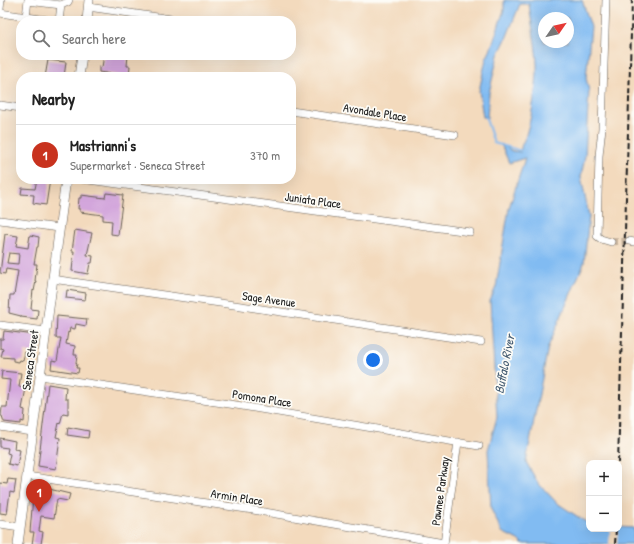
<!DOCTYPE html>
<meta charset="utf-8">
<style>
:root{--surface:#fff;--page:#f2f2f2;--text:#222;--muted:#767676;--line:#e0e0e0;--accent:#c8321e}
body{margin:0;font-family:"Patrick Hand",sans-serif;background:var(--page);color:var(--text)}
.controls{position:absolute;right:12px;bottom:12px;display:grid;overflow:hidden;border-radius:8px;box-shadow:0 4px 16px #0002}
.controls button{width:36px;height:36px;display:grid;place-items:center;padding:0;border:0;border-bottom:1px solid var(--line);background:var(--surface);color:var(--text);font:20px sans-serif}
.compass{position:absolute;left:538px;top:12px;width:36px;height:36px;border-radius:50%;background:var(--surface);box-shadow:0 4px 16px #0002;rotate:56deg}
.you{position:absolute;left:373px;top:360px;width:14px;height:14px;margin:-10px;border:3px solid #fff;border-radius:50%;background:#1a73e8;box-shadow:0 0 0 6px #1a73e833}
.badge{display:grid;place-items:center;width:26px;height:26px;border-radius:50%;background:var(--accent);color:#fff;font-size:13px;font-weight:700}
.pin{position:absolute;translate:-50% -33px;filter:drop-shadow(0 1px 2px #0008)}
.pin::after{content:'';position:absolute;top:21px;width:14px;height:12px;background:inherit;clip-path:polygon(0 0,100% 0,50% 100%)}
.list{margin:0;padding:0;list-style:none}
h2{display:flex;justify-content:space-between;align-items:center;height:52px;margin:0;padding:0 16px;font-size:17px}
h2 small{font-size:13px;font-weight:400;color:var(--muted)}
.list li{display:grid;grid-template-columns:26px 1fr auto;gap:12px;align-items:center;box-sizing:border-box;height:60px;padding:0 16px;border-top:1px solid var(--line)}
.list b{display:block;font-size:15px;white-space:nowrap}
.list p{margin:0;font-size:13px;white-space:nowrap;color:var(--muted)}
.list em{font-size:13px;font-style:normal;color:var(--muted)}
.icon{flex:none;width:22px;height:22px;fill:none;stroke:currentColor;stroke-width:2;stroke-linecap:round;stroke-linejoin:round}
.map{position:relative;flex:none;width:634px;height:544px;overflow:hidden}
.search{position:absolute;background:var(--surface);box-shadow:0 4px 16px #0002;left:16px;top:16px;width:280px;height:44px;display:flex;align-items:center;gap:10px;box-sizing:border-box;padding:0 14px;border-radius:16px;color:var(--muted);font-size:15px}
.panel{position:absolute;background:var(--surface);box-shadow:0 4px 16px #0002;left:16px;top:72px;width:280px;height:112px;border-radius:16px}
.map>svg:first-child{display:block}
.water{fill:#81bbf2;stroke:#4e6c87;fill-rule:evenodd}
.pier{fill:#f3dabd}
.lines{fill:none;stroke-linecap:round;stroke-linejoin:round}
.stream{stroke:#81bbf2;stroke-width:2}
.building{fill:#d3a6dc;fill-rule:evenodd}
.minor-tunnel{stroke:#c8b49d;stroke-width:7;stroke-dasharray:7 3.5;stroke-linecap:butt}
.minor-casing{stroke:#675e54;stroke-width:8}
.major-casing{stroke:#675e54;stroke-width:10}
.minor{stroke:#fff;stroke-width:7}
.major{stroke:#fff;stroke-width:9}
.rail{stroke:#1c1c1c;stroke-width:2;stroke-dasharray:6 3;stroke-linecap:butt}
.labels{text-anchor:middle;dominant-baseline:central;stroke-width:3.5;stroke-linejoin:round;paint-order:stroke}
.street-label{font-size:12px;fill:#1c1c1c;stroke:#fdfcf7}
.water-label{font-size:13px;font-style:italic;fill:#445c72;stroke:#fdfcf7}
</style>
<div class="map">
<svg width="634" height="544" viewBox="0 0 634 544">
<rect width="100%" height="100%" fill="#fdfcf7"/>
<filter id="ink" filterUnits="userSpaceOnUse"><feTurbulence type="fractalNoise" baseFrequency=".025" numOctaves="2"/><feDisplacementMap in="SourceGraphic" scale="8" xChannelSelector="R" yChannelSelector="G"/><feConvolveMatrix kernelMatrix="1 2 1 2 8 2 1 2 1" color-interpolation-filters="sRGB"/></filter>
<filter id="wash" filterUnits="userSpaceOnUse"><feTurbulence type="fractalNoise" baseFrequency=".012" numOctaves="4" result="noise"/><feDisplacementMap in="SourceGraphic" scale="16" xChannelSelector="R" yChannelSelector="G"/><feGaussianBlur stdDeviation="0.9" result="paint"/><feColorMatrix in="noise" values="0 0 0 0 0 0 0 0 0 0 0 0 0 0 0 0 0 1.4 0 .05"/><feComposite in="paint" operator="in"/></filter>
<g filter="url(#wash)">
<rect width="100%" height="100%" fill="#f3dabd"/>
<path class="water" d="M504,0H582L591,27L586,78L589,91L585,156L581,177L589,216L584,263L548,347L526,462L538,483L557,503L589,524V529H619V527L634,528V544H522L518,540L502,532L491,509L488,450L497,417L490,301L496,287L509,208L525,158L509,163L501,144L512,151L521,152C520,145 524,142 526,135C531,119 534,101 536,84C540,58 532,30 529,4H520L505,41L498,55L489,93L487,118L483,117L479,91L486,59L490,51L504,10ZM544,18H568V42H544Z"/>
<path class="pier" d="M610,529H618L617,544H609Z"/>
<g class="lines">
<path class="stream" d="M485,116L494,143L522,151"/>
</g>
<g id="blocks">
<g class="building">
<path d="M104,55H128L127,66H130L129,75H125V76L99,72V66L102,67Z"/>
<path d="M48,60L66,62L64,77H45Z"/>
<path d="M37,179H50L46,205L33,203L34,195L21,194L22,188L35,189Z"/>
<path d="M106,193L123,195L118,235L111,234L112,221L103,220V215L80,212V209H78L79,198H81V195L105,198Z"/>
<path d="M75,230L92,233L87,255L93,256L92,263H90L88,274L72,271L74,251H72Z"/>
<path d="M5,234L18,236L16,246L28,248L30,235L39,237L38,247H37L34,264H37L35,281H36L34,291L33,290L31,309L38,310L37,319L21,317V316L9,313L10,295H14L18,271L6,269L5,274L0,273ZM9,253L19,254L18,264L7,263Z"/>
<path d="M67,290L86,293L85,300L66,298Z"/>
<path d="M57,316L87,319L86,326L76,324L75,329L70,328L69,333L68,332L66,344L75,346L74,355H77L76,363L77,364L76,368H79L78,373L51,369L52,360L57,361L61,338H56Z"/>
<path d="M4,331L35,335L33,353L25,352L23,361L20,360L19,362L13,361V358L1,357L3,349L0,348V339H3Z"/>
<path d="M2,371L21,373L19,387L26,388L22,409L25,410L24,422L21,421V424L4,422L2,416H1L2,407H7L10,380L1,379Z"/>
<path d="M48,384L66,387L65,399H68V414L63,413L60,424L59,423L56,437L60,438L56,469L38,466Z"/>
<path d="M68,427L89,431L88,438L67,435Z"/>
<path d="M0,438L15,441L14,449L20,450L17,466L8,464L10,454L7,453L8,448L0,447Z"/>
<path d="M8,479L16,480L14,493L10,492L7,514L0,513V483L7,484Z"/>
<path d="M36,483L49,486V489L70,494L68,501L57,499L54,518L41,516L39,531L43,532L41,544H32L34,532H30L34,485Z"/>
</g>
</g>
</g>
<g filter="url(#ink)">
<use href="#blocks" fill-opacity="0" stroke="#675e54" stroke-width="1"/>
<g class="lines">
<path class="minor-tunnel" d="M611,242L629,241"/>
<g class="minor-casing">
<g id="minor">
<path d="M606,0L602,128L599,156L597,236L601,239L611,242"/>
<path d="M28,1L61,5L68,2L69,0"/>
<path d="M88,7L185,21"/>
<path d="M0,9L1,0"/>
<path d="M0,13L54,21"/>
<path d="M26,17L28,0"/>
<path d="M59,21L61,5"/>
<path d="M0,105L21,108"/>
<path d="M291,111L455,135"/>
<path d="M81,179L470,232"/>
<path d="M0,220L59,228"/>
<path d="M629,241L634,242"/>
<path d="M52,279L248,307L481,342"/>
<path d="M0,325L46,331"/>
<path d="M40,376L236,405L479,446"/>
<path d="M0,427L32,432"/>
<path d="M27,476L253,510L444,543"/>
<path d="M0,524L20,527"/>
<path d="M444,544L458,442"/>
</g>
</g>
<g class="major-casing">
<g id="major">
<path d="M87,21L89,0"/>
<path d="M79,77L82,55"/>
<path d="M18,544L66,179"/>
</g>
</g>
<use href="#minor" class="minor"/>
<use href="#major" class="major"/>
<g class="rail">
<path d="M618,463L632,0"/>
<path d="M615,544L616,529"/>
</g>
</g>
</g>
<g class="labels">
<g class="street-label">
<text transform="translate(375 112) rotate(9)">Avondale Place</text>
<text transform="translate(313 200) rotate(8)">Juniata Place</text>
<text transform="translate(269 299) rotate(8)">Sage Avenue</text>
<text transform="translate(30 360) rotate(-82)">Seneca Street</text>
<text transform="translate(262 398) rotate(9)">Pomona Place</text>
<text transform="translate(440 491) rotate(-82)">Pawnee Parkway</text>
<text transform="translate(237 497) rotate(9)">Armin Place</text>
</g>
<g class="water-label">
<text transform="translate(504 364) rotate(-79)">Buffalo River</text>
</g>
</g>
</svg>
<div class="controls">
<button>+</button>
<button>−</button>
</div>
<svg class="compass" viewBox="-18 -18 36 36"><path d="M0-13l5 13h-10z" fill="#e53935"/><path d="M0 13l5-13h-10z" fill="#767676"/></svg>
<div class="you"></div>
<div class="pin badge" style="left:39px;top:512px">1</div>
<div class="search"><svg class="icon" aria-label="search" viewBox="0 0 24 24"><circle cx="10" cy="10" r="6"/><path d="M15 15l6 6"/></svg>Search here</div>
<section class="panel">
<h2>Nearby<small></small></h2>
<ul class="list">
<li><span class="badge">1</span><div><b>Mastrianni's</b><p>Supermarket · Seneca Street</p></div><em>370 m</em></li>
</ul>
</section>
</div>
